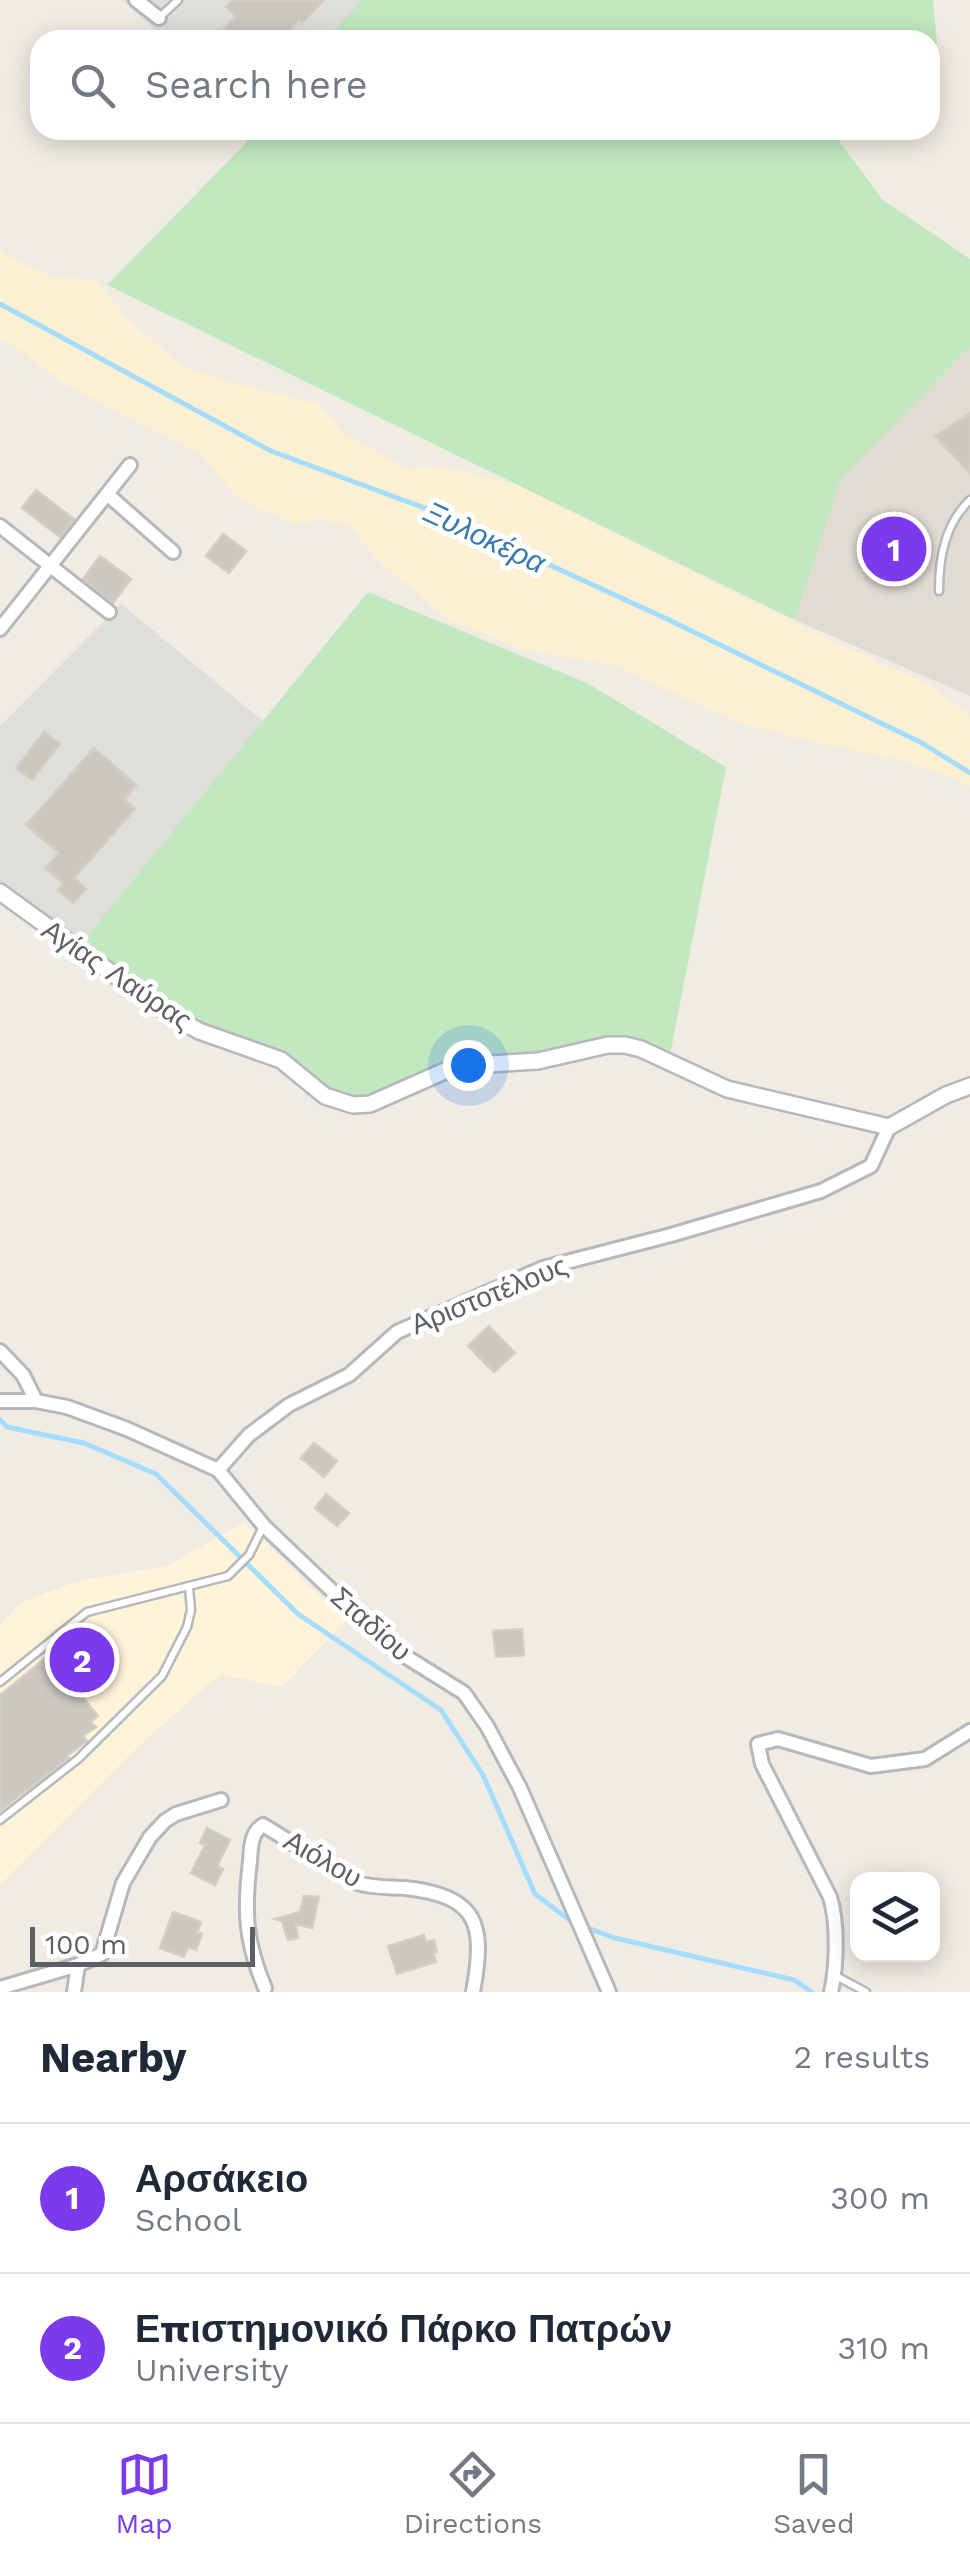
<!DOCTYPE html>
<meta charset="utf-8">
<style>
:root{--surface:#fff;--page:#f2f2f3;--text:#1f2937;--muted:#747a83;--line:#e0e1e3;--accent:#7c3aed}
body{margin:0;font-family:"Work Sans",sans-serif;background:var(--page);color:var(--text)}
.controls{position:absolute;right:30px;bottom:30px;display:grid;overflow:hidden;border-radius:20px;box-shadow:0 5px 25px #0003}
.controls button{width:90px;height:90px;display:grid;place-items:center;padding:0;border:0;border-bottom:2px solid var(--line);background:var(--surface);color:var(--text);font:50px sans-serif}
.scale{position:absolute;left:30px;bottom:25px;width:225px;box-sizing:border-box;padding-left:10px;border:5px solid #5c6166;border-top:0;font-size:28px;line-height:35px;white-space:nowrap;color:#5c6166;-webkit-text-stroke:8px #fff;paint-order:stroke}
.you{position:absolute;left:468px;top:1065px;width:35px;height:35px;margin:-25px;border:8px solid #fff;border-radius:50%;background:#1a73e8;box-shadow:0 0 0 15px #1a73e833}
.badge{display:grid;place-items:center;width:65px;height:65px;border-radius:50%;background:var(--accent);color:#fff;font-size:32px;font-weight:700}
.pin{position:absolute;translate:-50% -50%;border:5px solid #fff;box-shadow:0 2px 10px #0006}
.list{margin:0;padding:0;list-style:none}
h2{display:flex;justify-content:space-between;align-items:center;height:130px;margin:0;padding:0 40px;font-size:42px}
h2 small{font-size:32px;font-weight:400;color:var(--muted)}
.list li{display:grid;grid-template-columns:65px 1fr auto;gap:30px;align-items:center;box-sizing:border-box;height:150px;padding:0 40px;border-top:2px solid var(--line)}
.list b{display:block;font-size:38px;white-space:nowrap}
.list p{margin:0;font-size:32px;white-space:nowrap;color:var(--muted)}
.list em{font-size:32px;font-style:normal;color:var(--muted)}
.icon{flex:none;width:55px;height:55px;fill:none;stroke:currentColor;stroke-width:2;stroke-linecap:round;stroke-linejoin:round}
.map{position:relative;flex:none;width:970px;height:1992px;overflow:hidden}
.search{position:absolute;background:var(--surface);box-shadow:0 5px 25px #0003;left:30px;right:30px;top:30px;height:110px;display:flex;align-items:center;gap:25px;box-sizing:border-box;padding:0 35px;border-radius:30px;color:var(--muted);font-size:38px}
.sheet{height:430px;background:var(--surface)}
nav{display:flex;justify-content:space-around;align-items:center;box-sizing:border-box;height:140px;border-top:2px solid var(--line);background:var(--surface);font-size:28px;color:var(--muted)}
nav a{display:grid;justify-items:center;gap:5px}
nav .on{color:var(--accent)}
.map>svg:first-child{display:block}
.commercial{fill:#fff4da}
.industrial{fill:#e0ded9}
.education{fill:#e0dbd3}
.green{fill:#c2e8bf}
.sand{fill:#fcf0d2}
.lines{fill:none;stroke-linecap:round;stroke-linejoin:round}
.stream{stroke:#a5ddff;stroke-width:5}
.building{fill:#cbc7c1;stroke:#d5cec2;stroke-width:2.5}
.service-casing{stroke:#b5b8bc;stroke-width:11}
.minor-casing{stroke:#b5b8bc;stroke-width:18}
.tertiary-casing{stroke:#b5b8bc;stroke-width:20}
.service{stroke:#fff;stroke-width:6}
.minor{stroke:#fff;stroke-width:12}
.tertiary{stroke:#fff;stroke-width:15}
.labels{text-anchor:middle;dominant-baseline:central;stroke-width:10;stroke-linejoin:round;paint-order:stroke}
.street-label{font-size:28px;fill:#5c6166;stroke:#fff}
.water-label{font-size:30px;font-style:italic;fill:#3979ae;stroke:#fff}
</style>
<div class="map">
<svg width="970" height="1992" viewBox="0 0 970 1992">
<rect width="100%" height="100%" fill="#f0ece4"/>
<path class="commercial" d="M244,1522L346,1621L282,1687L220,1674L143,1742L0,1885V1625L20,1603L75,1582L167,1566Z"/>
<g class="industrial">
<path d="M122,0H362L325,40H166Z"/>
<path d="M121,604L263,721L79,946L0,887V726Z"/>
</g>
<path class="education" d="M970,347V696L795,620L841,478Z"/>
<g class="green">
<path d="M362,0H933L937,43L930,46V40H325Z"/>
<path d="M249,130H831L882,199L970,259V347L841,478L795,620L107,285L246,143Z"/>
<path d="M368,592L587,683L726,767L670,1055L623,1036L536,1054L448,1060L374,1095L354,1097L332,1092L284,1055L204,1023L79,946Z"/>
</g>
<path class="sand" d="M0,249L12,258L54,278L69,277L96,281L136,328L186,367L238,384L319,404L345,434L406,468L442,466L513,483L822,636L932,686L967,713L970,717V787L961,781L906,761L804,740L735,721L613,665L524,650L446,618L381,563L349,526L319,518L297,525L238,499L200,454L66,385L13,345L0,339Z"/>
<g class="lines">
<g class="stream">
<path d="M0,304L271,451L430,510L667,619L922,743L970,773"/>
<path d="M0,1420L7,1427L84,1443L156,1474L298,1614L441,1710L483,1775L535,1894L575,1924"/>
<path d="M585,1927L615,1938L794,1980L812,1992"/>
</g>
</g>
<g class="building">
<path d="M233,0H324L302,23L299,20L280,40H214L236,16L226,7Z"/>
<path d="M970,413V473L935,436Z"/>
<path d="M36,490L74,519L60,537L22,508Z"/>
<path d="M223,534L246,551L229,573L206,556Z"/>
<path d="M100,556L131,579L113,603L83,579Z"/>
<path d="M44,732L60,744L32,780L16,768Z"/>
<path d="M94,748L136,785L124,800L135,809L74,878L86,889L73,903L58,890L63,883L45,868L59,853L26,825Z"/>
<path d="M489,1326L515,1353L494,1372L468,1346Z"/>
<path d="M314,1443L337,1461L324,1477L301,1458Z"/>
<path d="M326,1494L349,1513L337,1526L315,1508Z"/>
<path d="M522,1629L524,1655L496,1657L493,1631Z"/>
<path d="M48,1656L98,1716L90,1722L96,1727L83,1736L87,1741L67,1756L69,1758L0,1811V1695Z"/>
<path d="M207,1828L230,1840L217,1866L223,1869L215,1885L191,1873L205,1845L200,1843Z"/>
<path d="M304,1896L319,1897L312,1928L296,1924L298,1938L288,1940L282,1921L275,1919L300,1912Z"/>
<path d="M173,1912L201,1922L197,1932L202,1934L196,1950L188,1947L184,1957L160,1948Z"/>
<path d="M424,1935L426,1942L434,1940L437,1952L433,1953L436,1962L397,1974L388,1946Z"/>
</g>
<g class="lines">
<g class="service-casing">
<g id="service">
<path d="M159,18L178,0"/>
<path d="M939,591C939,557 945,524 970,500"/>
<path d="M0,1682L87,1612L228,1576L249,1555L263,1527"/>
<path d="M0,1820L78,1759L162,1676L187,1627L191,1610L189,1587"/>
<path d="M836,1976L866,1992"/>
</g>
</g>
<g class="minor-casing">
<g id="minor">
<path d="M136,0L159,18"/>
<path d="M107,494L173,552"/>
<path d="M0,526L109,612"/>
<path d="M0,629L130,465"/>
<path d="M0,1351L23,1375L36,1401"/>
<path d="M0,1401H36L67,1407L127,1429L218,1470L264,1526L392,1648L464,1693L487,1726L520,1788L609,1992"/>
<path d="M218,1470L249,1435L289,1405L349,1375L397,1332L543,1268L671,1235L821,1191L871,1166L889,1127"/>
<path d="M0,1988L78,1965L102,1954L123,1883L150,1837L165,1821L176,1814L221,1800"/>
<path d="M265,1988C245,1941 244,1911 250,1861C251,1846 251,1833 263,1825L357,1883C373,1888 389,1887 405,1888C480,1896 485,1926 473,1992"/>
<path d="M74,1992L78,1965"/>
<path d="M831,1992C837,1965 838,1923 830,1897L762,1764L758,1744L778,1739L871,1766L925,1759L970,1731"/>
</g>
</g>
<g class="tertiary-casing">
<path id="tertiary" d="M0,892L164,1011L199,1031L281,1060L325,1096L353,1105L370,1104L456,1066L538,1061L608,1045H625L641,1049L727,1089L889,1127L946,1095L970,1086"/>
</g>
<use href="#service" class="service"/>
<use href="#minor" class="minor"/>
<use href="#tertiary" class="tertiary"/>
</g>
<g class="labels">
<g class="street-label">
<text transform="translate(117 975) rotate(34)">Αγίας Λαύρας</text>
<text transform="translate(489 1295) rotate(-22)">Αριστοτέλους</text>
<text transform="translate(371 1624) rotate(41)">Σταδίου</text>
<text transform="translate(323 1859) rotate(30)">Αιόλου</text>
</g>
<g class="water-label">
<text transform="translate(485 537) rotate(25)">Ξυλοκέρα</text>
</g>
</g>
</svg>
<div class="controls">
<button><svg class="icon" aria-label="layers" viewBox="0 0 24 24"><path d="M12 4l9 5-9 5-9-5zM3 14l9 5 9-5"/></svg></button>
</div>
<div class="scale">100 m</div>
<div class="you"></div>
<div class="pin badge" style="left:894px;top:549px">1</div>
<div class="pin badge" style="left:82px;top:1660px">2</div>
<div class="search"><svg class="icon" aria-label="search" viewBox="0 0 24 24"><circle cx="10" cy="10" r="6"/><path d="M15 15l6 6"/></svg>Search here</div>
</div>
<section class="sheet">
<h2>Nearby<small>2 results</small></h2>
<ul class="list">
<li><span class="badge">1</span><div><b>Αρσάκειο</b><p>School</p></div><em>300 m</em></li>
<li><span class="badge">2</span><div><b>Επιστημονικό Πάρκο Πατρών</b><p>University</p></div><em>310 m</em></li>
</ul>
</section>
<nav>
<a class="on"><svg class="icon" aria-label="map" viewBox="0 0 24 24"><path d="M3 6l6-2 6 2 6-2v14l-6 2-6-2-6 2zM9 4v14M15 6v14"/></svg>Map</a>
<a><svg class="icon" aria-label="directions" viewBox="0 0 24 24"><path d="M12 3l9 9-9 9-9-9zM9 14v-3h6M13 9l2 2-2 2"/></svg>Directions</a>
<a><svg class="icon" aria-label="saved" viewBox="0 0 24 24"><path d="M7 4h10v16l-5-4-5 4z"/></svg>Saved</a>
</nav>
